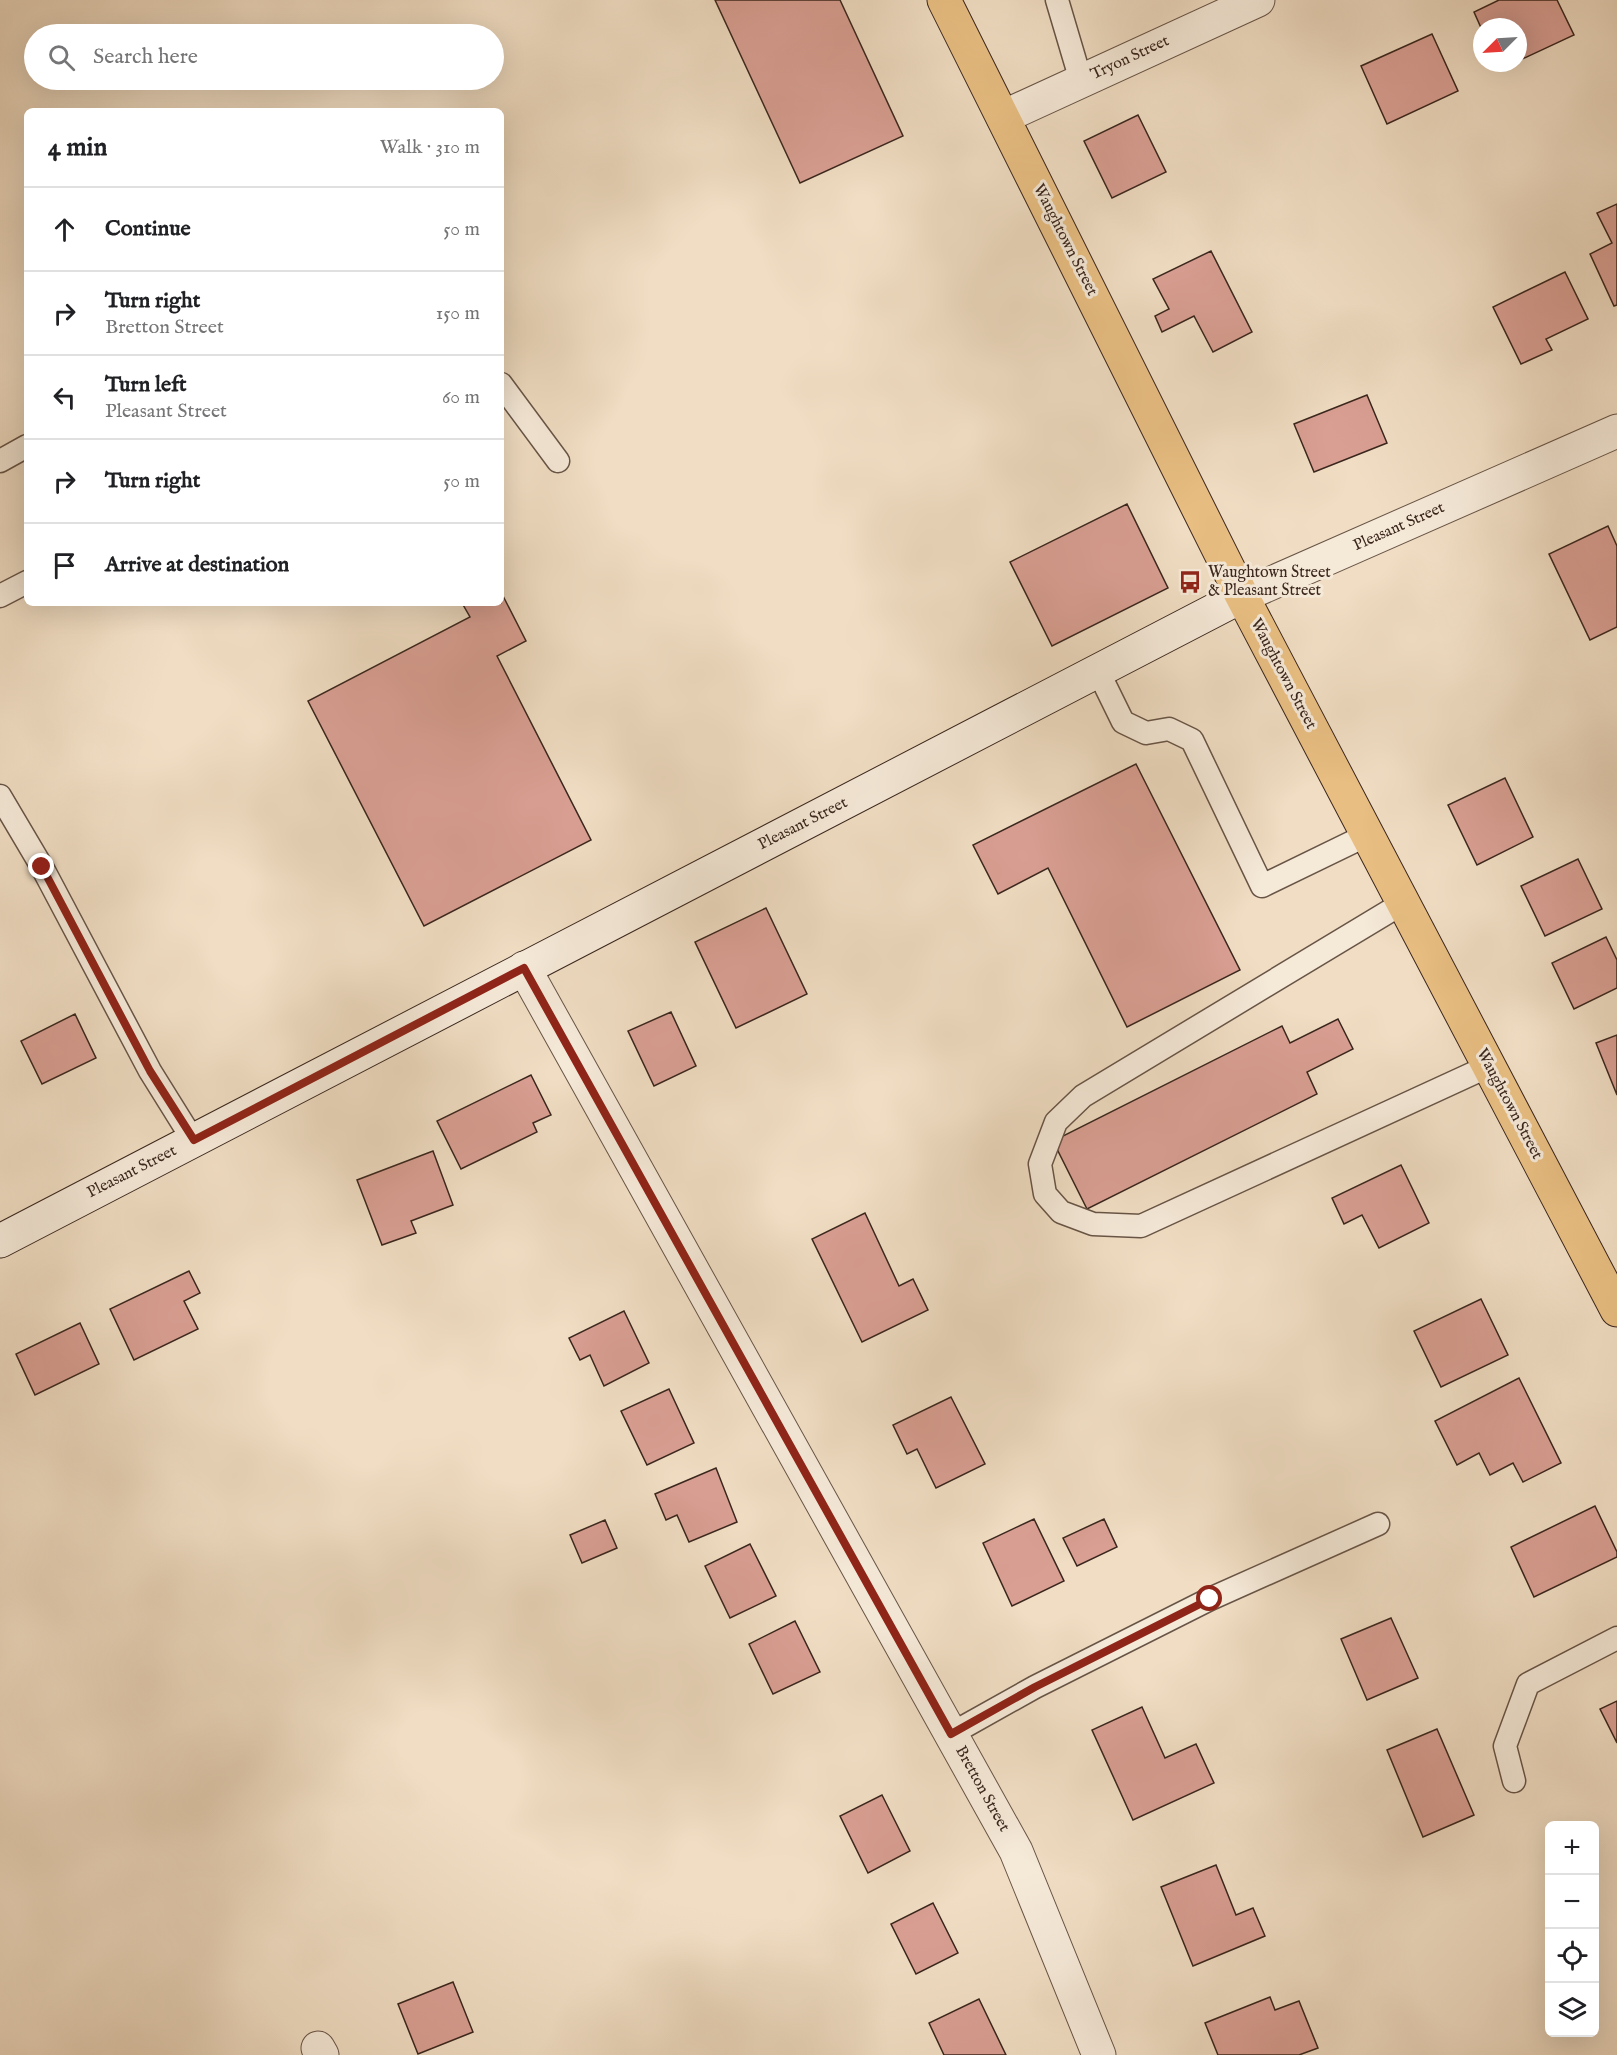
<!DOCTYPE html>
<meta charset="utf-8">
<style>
:root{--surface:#fff;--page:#f2f2f2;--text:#202124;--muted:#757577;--line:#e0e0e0}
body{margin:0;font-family:"IM FELL English",serif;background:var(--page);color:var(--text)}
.controls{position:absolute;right:18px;bottom:18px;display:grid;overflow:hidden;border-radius:9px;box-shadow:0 6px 24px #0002}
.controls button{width:54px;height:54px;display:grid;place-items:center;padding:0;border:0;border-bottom:2px solid var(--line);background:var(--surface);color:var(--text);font:30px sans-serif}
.compass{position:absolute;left:1473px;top:18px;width:54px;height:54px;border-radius:50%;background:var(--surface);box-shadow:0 6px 24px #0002;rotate:246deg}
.stop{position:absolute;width:18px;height:18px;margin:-14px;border:4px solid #8f2418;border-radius:50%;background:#fff}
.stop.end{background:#8f2418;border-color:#fff;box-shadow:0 2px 6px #0008}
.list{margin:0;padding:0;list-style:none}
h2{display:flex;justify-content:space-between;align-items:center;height:78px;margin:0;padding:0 24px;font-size:26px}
h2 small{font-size:20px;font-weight:400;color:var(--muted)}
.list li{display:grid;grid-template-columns:39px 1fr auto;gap:18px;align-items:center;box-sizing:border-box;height:84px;padding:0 24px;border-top:2px solid var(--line)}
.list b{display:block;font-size:22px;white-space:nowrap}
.list p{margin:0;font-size:20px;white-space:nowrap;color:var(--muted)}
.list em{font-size:20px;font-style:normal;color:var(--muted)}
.icon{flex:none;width:33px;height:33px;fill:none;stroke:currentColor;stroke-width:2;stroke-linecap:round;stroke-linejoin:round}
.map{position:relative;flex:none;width:1617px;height:2055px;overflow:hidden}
.search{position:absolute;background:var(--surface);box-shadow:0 6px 24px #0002;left:24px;top:24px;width:480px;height:66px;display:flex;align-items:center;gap:15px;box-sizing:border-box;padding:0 21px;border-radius:33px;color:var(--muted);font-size:22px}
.panel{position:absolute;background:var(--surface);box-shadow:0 6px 24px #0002;left:24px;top:108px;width:480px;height:498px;border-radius:9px}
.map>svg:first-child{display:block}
.building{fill:#d99f93;stroke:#3a261d;stroke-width:1.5}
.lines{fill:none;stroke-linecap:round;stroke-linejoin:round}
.lane-casing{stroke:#685446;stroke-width:25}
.street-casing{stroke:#685446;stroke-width:35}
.secondary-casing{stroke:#3a261d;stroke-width:35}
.primary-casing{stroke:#3a261d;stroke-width:35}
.lane{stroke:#f5e9d8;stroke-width:22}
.street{stroke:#f5e9d8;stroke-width:33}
.secondary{stroke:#f5e9d8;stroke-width:33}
.primary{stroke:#e8be82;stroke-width:33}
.route{stroke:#8f2418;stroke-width:8}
.labels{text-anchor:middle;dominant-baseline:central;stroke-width:6;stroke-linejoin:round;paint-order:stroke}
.street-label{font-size:16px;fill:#3a261d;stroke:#f5e9d8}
.poi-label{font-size:16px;fill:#3a261d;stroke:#f5e9d8;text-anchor:start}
</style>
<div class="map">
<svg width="1617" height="2055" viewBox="0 0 1617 2055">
<rect width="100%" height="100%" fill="#f0ddc3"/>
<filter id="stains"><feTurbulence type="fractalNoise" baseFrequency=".00333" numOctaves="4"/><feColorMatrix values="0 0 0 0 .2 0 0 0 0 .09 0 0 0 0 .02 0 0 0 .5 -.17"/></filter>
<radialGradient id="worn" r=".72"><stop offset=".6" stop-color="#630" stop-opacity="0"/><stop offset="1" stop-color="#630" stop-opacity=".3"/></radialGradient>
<g class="building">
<path d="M715,0H840L903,136L800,183Z"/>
<path d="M1499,0H1557L1574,35L1518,61V27H1482V30L1474,12Z"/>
<path d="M1432,34L1458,91L1387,124L1361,66Z"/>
<path d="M1138,115L1166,172L1112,198L1084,141Z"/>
<path d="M1617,204V305L1614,306L1590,254L1612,243L1597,213Z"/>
<path d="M1211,251L1252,332L1213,352L1194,316L1162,332L1155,316L1169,309L1153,279Z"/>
<path d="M1565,272L1588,319L1546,339L1552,350L1521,364L1493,307Z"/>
<path d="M1367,395L1387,443L1314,472L1294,424Z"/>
<path d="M1127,504L1168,588L1052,646L1010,562Z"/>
<path d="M1608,526L1617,546V627L1590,640L1549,554Z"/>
<path d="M501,592L526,641L497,656L591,840L424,926L308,701L470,617L462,603H501Z"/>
<path d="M1136,764L1240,970L1127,1027L1048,868L998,894L973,845Z"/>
<path d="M1505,778L1533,837L1477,865L1448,805Z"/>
<path d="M1578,859L1602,909L1545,936L1521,886Z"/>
<path d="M766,908L807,994L736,1028L695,942Z"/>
<path d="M1606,937L1617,960V988L1574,1009L1552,963Z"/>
<path d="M671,1012L696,1066L654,1086L628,1031Z"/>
<path d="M75,1014L96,1058L42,1084L21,1041Z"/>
<path d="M1338,1019L1353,1049L1307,1072L1317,1094L1087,1209L1053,1141L1282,1026L1290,1043Z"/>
<path d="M1617,1035V1095L1596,1043Z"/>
<path d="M531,1075L551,1115L533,1123L537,1132L461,1169L437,1121Z"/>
<path d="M433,1151L453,1205L411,1221L416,1233L382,1245L357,1180Z"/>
<path d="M1401,1165L1429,1223L1379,1248L1362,1215L1344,1224L1332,1198Z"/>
<path d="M865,1213L899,1286L913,1279L928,1310L862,1342L812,1239Z"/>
<path d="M189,1271L200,1293L184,1301L198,1329L134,1360L110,1309Z"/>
<path d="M1481,1299L1508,1355L1441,1387L1414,1331Z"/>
<path d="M624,1311L649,1363L604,1386L590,1355L580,1360L569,1338Z"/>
<path d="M80,1323L99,1364L35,1395L16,1354Z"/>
<path d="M1519,1378L1561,1463L1523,1482L1513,1463L1490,1475L1479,1453L1457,1465L1435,1421Z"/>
<path d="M669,1389L694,1443L647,1465L621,1411Z"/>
<path d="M951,1397L985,1464L936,1488L917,1449L907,1454L893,1425Z"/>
<path d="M716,1468L737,1522L689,1542L677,1515L666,1520L655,1494Z"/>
<path d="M1595,1506L1617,1552V1557L1534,1597L1511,1547Z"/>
<path d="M1034,1519L1064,1581L1012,1606L983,1543Z"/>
<path d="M1104,1519L1117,1547L1077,1566L1063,1538Z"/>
<path d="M605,1520L617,1548L582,1563L570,1535Z"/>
<path d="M750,1544L776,1596L730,1618L705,1566Z"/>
<path d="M1391,1618L1418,1678L1367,1700L1341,1639Z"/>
<path d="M795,1621L820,1672L773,1694L749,1644Z"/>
<path d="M1617,1701V1743L1600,1709Z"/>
<path d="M1142,1707L1165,1758L1196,1744L1214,1783L1133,1820L1092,1730Z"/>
<path d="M1437,1729L1474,1815L1423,1837L1387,1750Z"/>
<path d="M882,1795L910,1851L868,1873L840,1816Z"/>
<path d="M1216,1865L1236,1915L1253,1908L1265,1936L1193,1966L1161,1887Z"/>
<path d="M933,1903L958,1953L916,1974L891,1924Z"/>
<path d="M453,1982L473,2032L418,2054L398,2004Z"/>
<path d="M1270,1997L1275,2010L1299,2001L1318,2048L1299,2055H1218L1205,2023Z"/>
<path d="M979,1999L1006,2055H944L929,2023Z"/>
</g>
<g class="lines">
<g class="lane-casing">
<g id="lane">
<path d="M1057,0L1081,81"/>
<path d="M501,384L558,461"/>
<path d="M0,461L27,446"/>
<path d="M0,596L27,582"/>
<path d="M1098,671L1123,722L1146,733L1169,729L1192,740L1262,886L1367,835"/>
<path d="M0,796L42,867L150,1071L193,1140"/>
<path d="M1403,903L1083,1096L1056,1122L1040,1164L1045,1194L1061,1212L1093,1224L1141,1226L1489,1066"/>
<path d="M951,1734L1035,1687L1210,1599L1378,1524"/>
<path d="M1514,1781L1505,1746L1528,1684L1617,1638"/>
</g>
</g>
<g class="street-casing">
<g id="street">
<path d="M1003,117L1258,0"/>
<path d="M1242,596L1617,431"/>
<path d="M524,968L1016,1851L1099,2055"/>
<path d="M318,2048L322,2055"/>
</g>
</g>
<g class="secondary-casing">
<path id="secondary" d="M0,1241L1242,596"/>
</g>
<g class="primary-casing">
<path id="primary" d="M944,0L1242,596L1617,1310"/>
</g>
<use href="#lane" class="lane"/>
<use href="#street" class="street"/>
<use href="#secondary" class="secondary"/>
<use href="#primary" class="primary"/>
</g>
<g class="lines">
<path class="route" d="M42,867L150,1071L194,1140L524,968L951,1734L1035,1687L1210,1599"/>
</g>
<defs>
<g id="bus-bare" transform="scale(1.8)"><path d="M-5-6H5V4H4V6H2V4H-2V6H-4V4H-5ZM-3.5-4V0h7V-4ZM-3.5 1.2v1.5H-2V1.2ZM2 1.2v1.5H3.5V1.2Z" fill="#8f2418" stroke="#f5e9d8" stroke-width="2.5" paint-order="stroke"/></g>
</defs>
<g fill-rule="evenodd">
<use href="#bus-bare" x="1190" y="582"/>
</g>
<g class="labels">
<g class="street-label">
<text transform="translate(1130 58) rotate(-25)">Tryon Street</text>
<text transform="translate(1065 240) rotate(63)">Waughtown Street</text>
<text transform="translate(1399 527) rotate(-24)">Pleasant Street</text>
<text transform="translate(1283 674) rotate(62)">Waughtown Street</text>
<text transform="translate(803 824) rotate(-27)">Pleasant Street</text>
<text transform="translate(1509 1104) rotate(62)">Waughtown Street</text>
<text transform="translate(132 1172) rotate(-27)">Pleasant Street</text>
<text transform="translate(982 1789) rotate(61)">Bretton Street</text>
</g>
<g class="poi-label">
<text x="1208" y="573">Waughtown Street<tspan x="1208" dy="18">&amp; Pleasant Street</tspan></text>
</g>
</g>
<rect width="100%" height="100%" filter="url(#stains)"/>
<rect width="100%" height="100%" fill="url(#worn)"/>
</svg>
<div class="controls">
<button>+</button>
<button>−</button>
<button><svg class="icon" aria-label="locate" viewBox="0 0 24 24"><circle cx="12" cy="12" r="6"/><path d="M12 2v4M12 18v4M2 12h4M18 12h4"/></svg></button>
<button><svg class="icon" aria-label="layers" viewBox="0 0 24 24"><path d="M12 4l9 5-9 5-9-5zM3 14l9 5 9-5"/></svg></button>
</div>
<svg class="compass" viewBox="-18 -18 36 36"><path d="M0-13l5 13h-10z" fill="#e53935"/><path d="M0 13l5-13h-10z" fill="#757577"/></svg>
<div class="stop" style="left:1210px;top:1599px"></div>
<div class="stop end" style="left:42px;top:867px"></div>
<div class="search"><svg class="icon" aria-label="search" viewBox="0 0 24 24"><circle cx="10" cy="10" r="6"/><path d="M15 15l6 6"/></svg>Search here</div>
<section class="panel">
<h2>4 min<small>Walk · 310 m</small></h2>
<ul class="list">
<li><svg class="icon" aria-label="ahead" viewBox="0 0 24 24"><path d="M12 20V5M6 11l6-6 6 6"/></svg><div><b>Continue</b></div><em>50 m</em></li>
<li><svg class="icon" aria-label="right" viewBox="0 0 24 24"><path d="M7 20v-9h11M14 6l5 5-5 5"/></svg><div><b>Turn right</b><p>Bretton Street</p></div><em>150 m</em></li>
<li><svg class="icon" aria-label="left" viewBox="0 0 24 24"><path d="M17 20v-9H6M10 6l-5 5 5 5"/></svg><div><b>Turn left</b><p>Pleasant Street</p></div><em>60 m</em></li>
<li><svg class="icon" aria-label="right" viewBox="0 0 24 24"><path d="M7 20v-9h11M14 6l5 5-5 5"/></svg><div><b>Turn right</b></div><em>50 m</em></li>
<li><svg class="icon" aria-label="arrive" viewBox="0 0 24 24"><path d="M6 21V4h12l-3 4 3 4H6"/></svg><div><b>Arrive at destination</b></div></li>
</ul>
</section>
</div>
